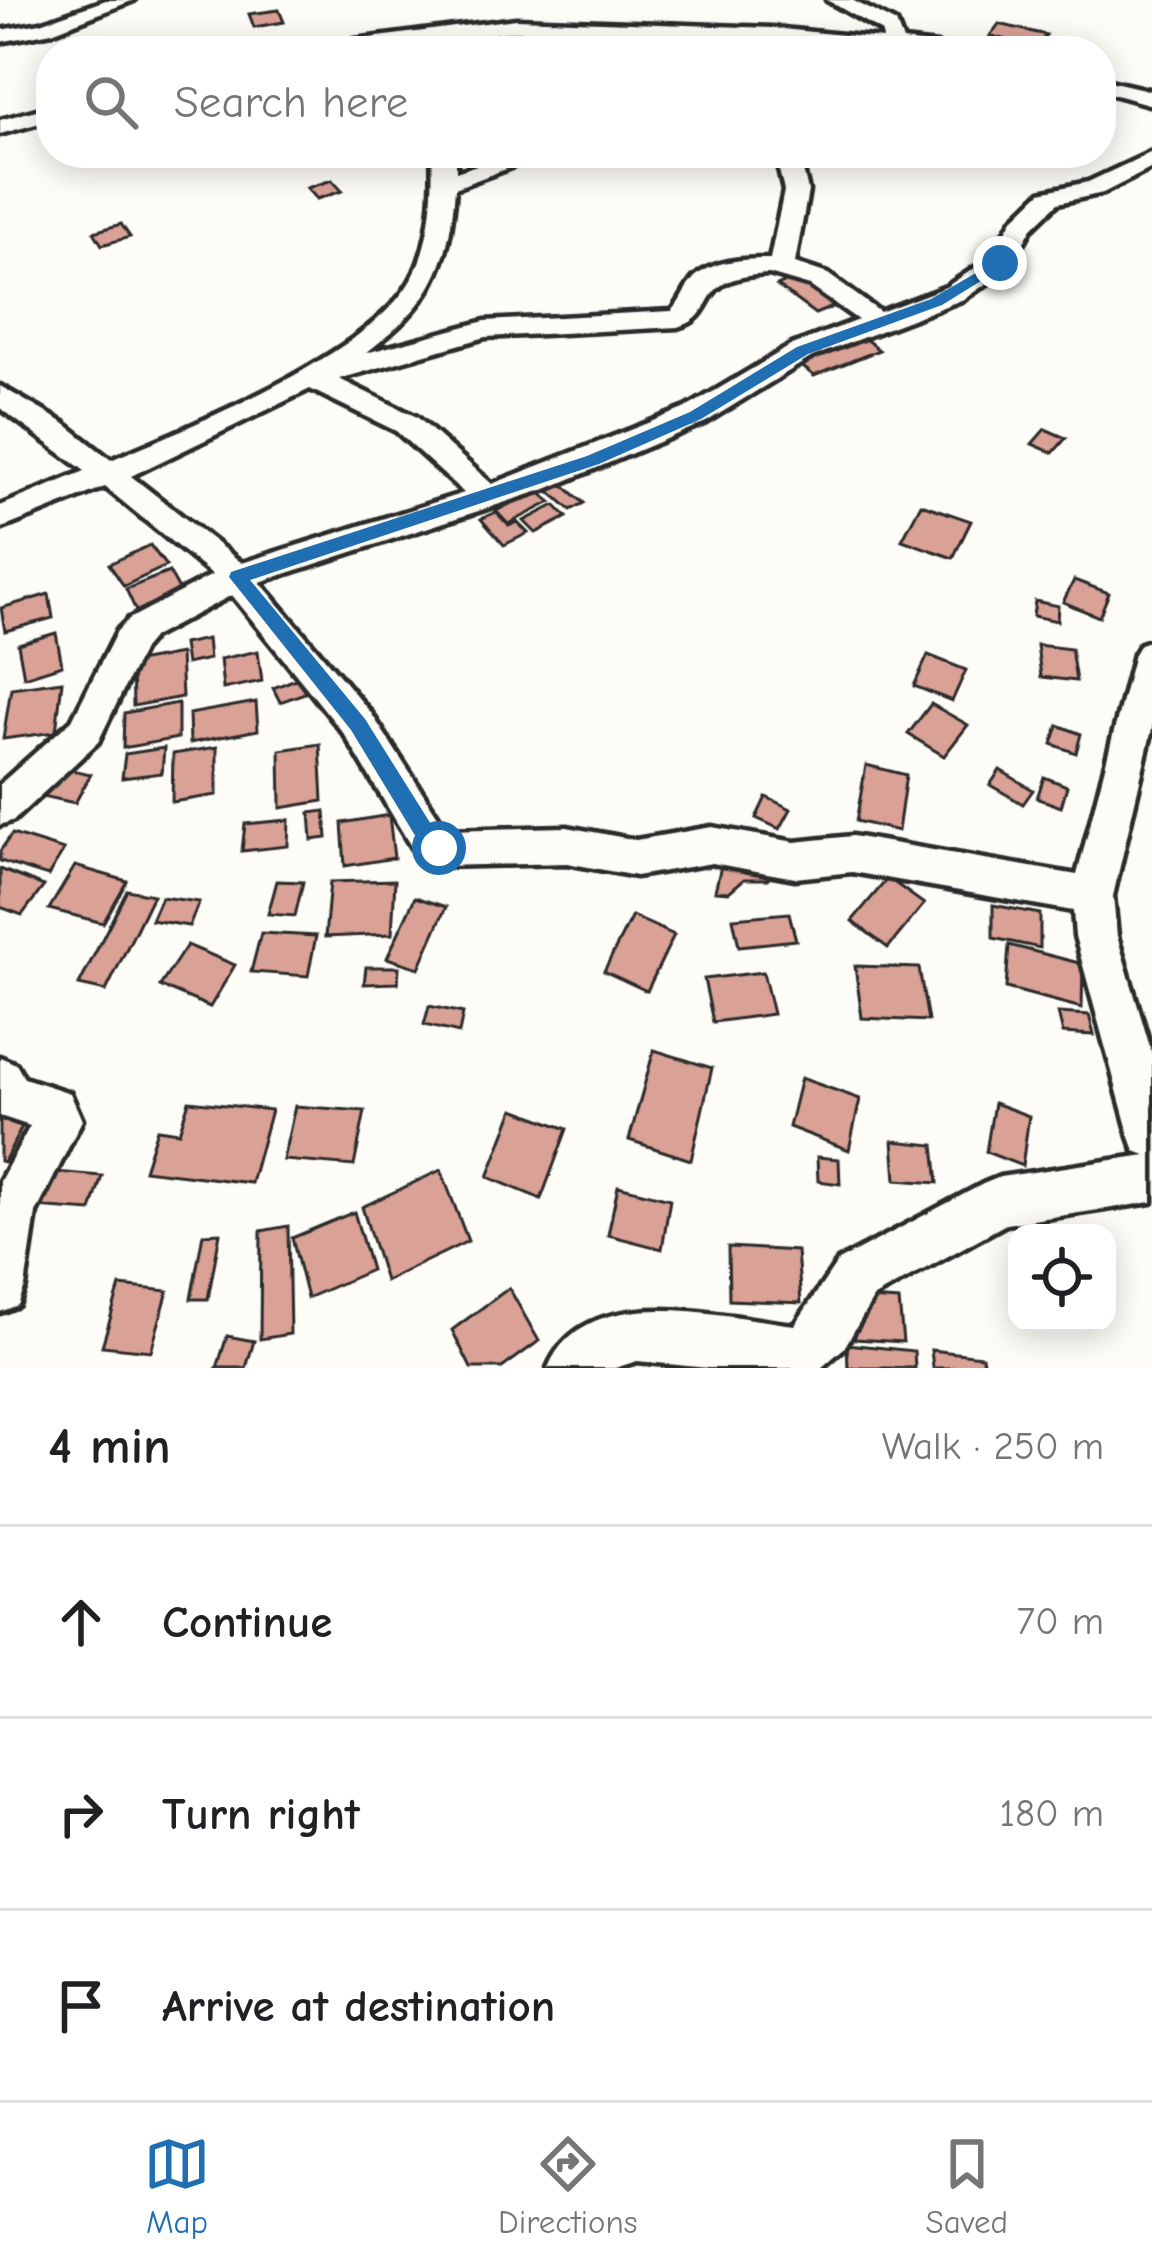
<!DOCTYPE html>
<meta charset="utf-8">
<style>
:root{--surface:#fff;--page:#f2f2f2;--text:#202124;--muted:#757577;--line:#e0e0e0;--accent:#1f6fb2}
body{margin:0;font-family:"Comic Neue",sans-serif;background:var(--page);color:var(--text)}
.controls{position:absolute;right:36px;bottom:36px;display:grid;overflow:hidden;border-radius:24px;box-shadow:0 6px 30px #0003}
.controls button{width:108px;height:108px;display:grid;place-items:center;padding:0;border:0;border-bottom:3px solid var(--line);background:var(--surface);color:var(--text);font:60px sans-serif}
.stop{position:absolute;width:36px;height:36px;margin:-27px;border:9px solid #1f6fb2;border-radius:50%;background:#fff}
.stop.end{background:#1f6fb2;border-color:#fff;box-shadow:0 3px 12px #0008}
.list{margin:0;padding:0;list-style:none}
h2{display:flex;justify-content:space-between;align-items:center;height:156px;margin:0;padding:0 48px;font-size:51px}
h2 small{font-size:39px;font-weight:400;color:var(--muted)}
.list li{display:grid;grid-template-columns:78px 1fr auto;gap:36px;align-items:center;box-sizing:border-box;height:192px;padding:0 48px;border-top:3px solid var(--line)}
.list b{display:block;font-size:45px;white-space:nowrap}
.list em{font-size:39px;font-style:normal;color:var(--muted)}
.icon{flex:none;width:66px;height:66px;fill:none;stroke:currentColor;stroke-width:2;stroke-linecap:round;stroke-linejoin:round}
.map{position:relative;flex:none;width:1152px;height:1368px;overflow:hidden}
.search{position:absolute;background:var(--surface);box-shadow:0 6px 30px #0003;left:36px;right:36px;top:36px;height:132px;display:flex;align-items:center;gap:30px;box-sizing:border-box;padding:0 42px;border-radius:48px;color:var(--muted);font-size:45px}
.sheet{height:732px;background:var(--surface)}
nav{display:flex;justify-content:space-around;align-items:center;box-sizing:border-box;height:168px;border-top:3px solid var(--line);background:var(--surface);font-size:33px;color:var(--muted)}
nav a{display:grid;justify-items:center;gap:6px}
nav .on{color:var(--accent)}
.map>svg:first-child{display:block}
.building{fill:#daa196;stroke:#2b2b2b;stroke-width:3}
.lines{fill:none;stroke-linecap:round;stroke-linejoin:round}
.minor-casing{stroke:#2b2b2b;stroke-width:9}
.minor{fill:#fdfcf7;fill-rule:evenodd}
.route{fill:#1f6fb2}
</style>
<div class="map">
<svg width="1152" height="1368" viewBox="0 0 1152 1368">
<rect width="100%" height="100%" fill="#fdfcf7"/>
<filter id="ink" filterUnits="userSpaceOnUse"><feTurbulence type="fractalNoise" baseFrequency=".00833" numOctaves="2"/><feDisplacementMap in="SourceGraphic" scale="24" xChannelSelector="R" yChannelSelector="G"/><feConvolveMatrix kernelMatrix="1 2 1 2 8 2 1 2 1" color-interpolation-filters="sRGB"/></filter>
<g filter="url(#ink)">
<g class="building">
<path d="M279,10L284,22L254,27L249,14Z"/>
<path d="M999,24L1046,35L1037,47L990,36Z"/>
<path d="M332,180L342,191L317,199L307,188Z"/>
<path d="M121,224L130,237L102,245L94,232Z"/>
<path d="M801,275L840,304L815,314L777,286Z"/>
<path d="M858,333L879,350L814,376L793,359Z"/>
<path d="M1045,429L1066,438L1053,453L1032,444Z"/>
<path d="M560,482L584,503L571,510L547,489Z"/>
<path d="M537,490L551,502L508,524L496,511Z"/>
<path d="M921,504L971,521L953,558L902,540Z"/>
<path d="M555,505L567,517L536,533L524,521Z"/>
<path d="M496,512L509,526L517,522L528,533L504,545L481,519Z"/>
<path d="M150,545L166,566L124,586L109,564Z"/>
<path d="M169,572L182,595L137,613L126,589Z"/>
<path d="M1074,580L1109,593L1099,617L1063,602Z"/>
<path d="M49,594L53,618L5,631L1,608Z"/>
<path d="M1035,601L1058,606L1057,621L1033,616Z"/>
<path d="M56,633L62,665L24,677L18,644Z"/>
<path d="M207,639L209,659L186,664L183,644Z"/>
<path d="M1037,645L1071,649L1076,681L1041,677Z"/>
<path d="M258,651L262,681L223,689L220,659Z"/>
<path d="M180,654L182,697L133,706L132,663Z"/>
<path d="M928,655L966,670L952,701L914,686Z"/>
<path d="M298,678L305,693L280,702L273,688Z"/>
<path d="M62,681L56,732L3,739L11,688Z"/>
<path d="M256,702L258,730L190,743L189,714Z"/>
<path d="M178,703V738L123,748L124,713Z"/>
<path d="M931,704L968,725L944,756L908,734Z"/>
<path d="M1058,725L1081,734L1076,753L1052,744Z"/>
<path d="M320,744L323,801L281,808L280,750Z"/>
<path d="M217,747V795L172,802L173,754Z"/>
<path d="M164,748L162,773L122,778L125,754Z"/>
<path d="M866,765L906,775L898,831L856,821Z"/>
<path d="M51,766L91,774L75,803L33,794Z"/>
<path d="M1000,770L1033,790L1023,804L990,785Z"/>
<path d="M1044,777L1067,786L1061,807L1037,798Z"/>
<path d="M766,797L791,809L780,829L756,818Z"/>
<path d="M325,811L327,838L312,840L310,813Z"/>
<path d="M389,815L394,858L345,866L342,823Z"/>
<path d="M289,820L288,846L242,851L245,824Z"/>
<path d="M12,834L64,850L48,876L0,861V851Z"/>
<path d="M725,849L772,861L768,879H744L729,892L715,891Z"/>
<path d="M75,866L127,881L103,923L49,909Z"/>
<path d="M0,869L44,886L22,915L0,907Z"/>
<path d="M888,878L924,904L888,948L852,921Z"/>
<path d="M395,880L392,934L325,937L330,882Z"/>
<path d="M277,881L303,882L295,916L268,914Z"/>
<path d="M127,890L153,895L106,991L79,985Z"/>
<path d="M161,897L199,902L189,926L151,920Z"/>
<path d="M415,897L446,907L419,968L387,958Z"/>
<path d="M993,905L1040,914V948L993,938Z"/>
<path d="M789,913L796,940L739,946L733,918Z"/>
<path d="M632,916L674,935L647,991L604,971Z"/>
<path d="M261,933L316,936L308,976L251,972Z"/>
<path d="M187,945L235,965L210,1007L160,986Z"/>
<path d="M1009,945L1083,964L1082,1008L1006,988Z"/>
<path d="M855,966L919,968L928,1021L862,1018Z"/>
<path d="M366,967H399L398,983L364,984Z"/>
<path d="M763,972L773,1014L713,1022L704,979Z"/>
<path d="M429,1006L463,1013L459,1033L424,1025Z"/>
<path d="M1058,1013L1089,1015L1094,1035L1063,1033Z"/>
<path d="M654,1050L712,1068L691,1160L629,1140Z"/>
<path d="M801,1078L860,1099L849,1150L789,1127Z"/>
<path d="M189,1101L271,1110L251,1183L144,1170L157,1129L179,1132Z"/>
<path d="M994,1103L1029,1116L1022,1166L986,1152Z"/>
<path d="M0,1104L30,1111L4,1162L0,1161Z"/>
<path d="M295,1106L365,1111L354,1166L283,1160Z"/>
<path d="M514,1109L567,1129L541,1199L488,1177Z"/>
<path d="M893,1141L934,1145L938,1183L896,1180Z"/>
<path d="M817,1157L839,1159L840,1184L818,1181Z"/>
<path d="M441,1170L468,1241L385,1281L362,1207Z"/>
<path d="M44,1171L102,1176L91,1211L33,1207Z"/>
<path d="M618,1186L670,1199L662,1249L608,1235Z"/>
<path d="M354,1212L371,1270L307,1298L292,1238Z"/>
<path d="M288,1226L290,1334L260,1339L261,1231Z"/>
<path d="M220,1233L208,1299H191L203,1234Z"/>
<path d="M728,1247L797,1251L801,1303L729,1300Z"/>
<path d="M120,1286L168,1291L151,1351L102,1346Z"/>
<path d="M509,1288L539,1341L502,1368H471L452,1330Z"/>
<path d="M852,1298L899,1301L903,1342L855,1339Z"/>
<path d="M227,1336L254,1341L246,1368H217Z"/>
<path d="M847,1344L914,1351L915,1368H848Z"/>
<path d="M931,1350L982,1356L984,1368H933Z"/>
</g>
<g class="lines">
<g class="minor-casing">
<g id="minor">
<path d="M106,0H134L52,32L0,42V30L41,23Z"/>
<path d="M827,0H852L896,23L903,41L937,45L947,51L516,31L364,51H307L317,45L516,19L772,28L883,39L881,31Z"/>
<path d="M1101,79L1152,91V105L1101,91Z"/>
<path d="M51,106V120L0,134V120Z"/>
<path d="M1152,152V168L1103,193L1058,203L1032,228L1009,268L964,299L812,357L706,422L549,488L260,582L371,713L447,830L567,827L636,840L712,827L795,842L852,836L1077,875L1134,654L1140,644L1152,640V729L1113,896L1117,936L1152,1054V1202L1006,1224L874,1297L844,1348L821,1368H708L637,1361L615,1368H548C585,1279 720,1317 795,1325L838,1261L983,1184L1000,1177L1146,1155L1135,1151L1129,1134L1075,936L1073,911L852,872L795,878L712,863L636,876L567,863L439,866L412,848L345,735L232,595L153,637L143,649L98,742L14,820L0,825V784L72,720L117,631L129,619L212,575L105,487L0,529V506L85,471L0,408V386L64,423L111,460C189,427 370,355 411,280C431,244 434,192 432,153H456V172L513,153H548L455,188C449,270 431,303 366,353L485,321L672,311C681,302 685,288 694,278C713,260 746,259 770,259L784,191L775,153H799L808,191L795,263L828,274L880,312L946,287L990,258L1013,219L1041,192L1088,182ZM769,274L810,286L858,320L792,345L686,408L492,484L417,417L339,379L486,337L678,327C723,315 689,277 769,274ZM310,389L396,431L464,493L242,563L131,476Z"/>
<path d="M0,1057L16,1064L24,1078L70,1093L82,1120L36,1213L25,1287L18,1305L0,1312V1181L30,1126L0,1116Z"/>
</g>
</g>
<use href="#minor" class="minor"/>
</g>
</g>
<path class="route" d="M1000,259L1005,266L942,305L808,354L701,419L599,464L250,580L365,719L434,829L446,841V855H431L419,842L351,730L229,577L231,572L587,456L690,412L797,347L931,299Z"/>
</svg>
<div class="controls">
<button><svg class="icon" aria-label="locate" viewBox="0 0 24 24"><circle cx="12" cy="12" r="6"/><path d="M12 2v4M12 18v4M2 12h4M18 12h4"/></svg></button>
</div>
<div class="stop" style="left:439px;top:848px"></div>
<div class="stop end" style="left:1000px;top:263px"></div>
<div class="search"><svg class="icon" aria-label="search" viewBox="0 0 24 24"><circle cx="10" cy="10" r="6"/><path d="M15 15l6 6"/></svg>Search here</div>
</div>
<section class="sheet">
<h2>4 min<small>Walk · 250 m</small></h2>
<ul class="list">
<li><svg class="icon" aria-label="ahead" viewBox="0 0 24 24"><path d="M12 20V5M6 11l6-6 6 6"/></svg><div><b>Continue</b></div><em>70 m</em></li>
<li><svg class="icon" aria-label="right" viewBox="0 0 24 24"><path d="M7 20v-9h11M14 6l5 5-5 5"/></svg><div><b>Turn right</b></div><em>180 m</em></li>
<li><svg class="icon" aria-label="arrive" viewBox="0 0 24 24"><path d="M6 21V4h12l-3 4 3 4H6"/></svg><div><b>Arrive at destination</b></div></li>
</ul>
</section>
<nav>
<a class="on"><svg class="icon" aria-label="map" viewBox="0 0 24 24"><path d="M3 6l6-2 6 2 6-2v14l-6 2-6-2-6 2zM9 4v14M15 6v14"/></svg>Map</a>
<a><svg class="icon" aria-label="directions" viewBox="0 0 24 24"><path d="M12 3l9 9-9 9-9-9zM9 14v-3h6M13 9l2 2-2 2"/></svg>Directions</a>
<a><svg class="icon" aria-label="saved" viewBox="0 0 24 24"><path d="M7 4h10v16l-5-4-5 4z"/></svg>Saved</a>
</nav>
